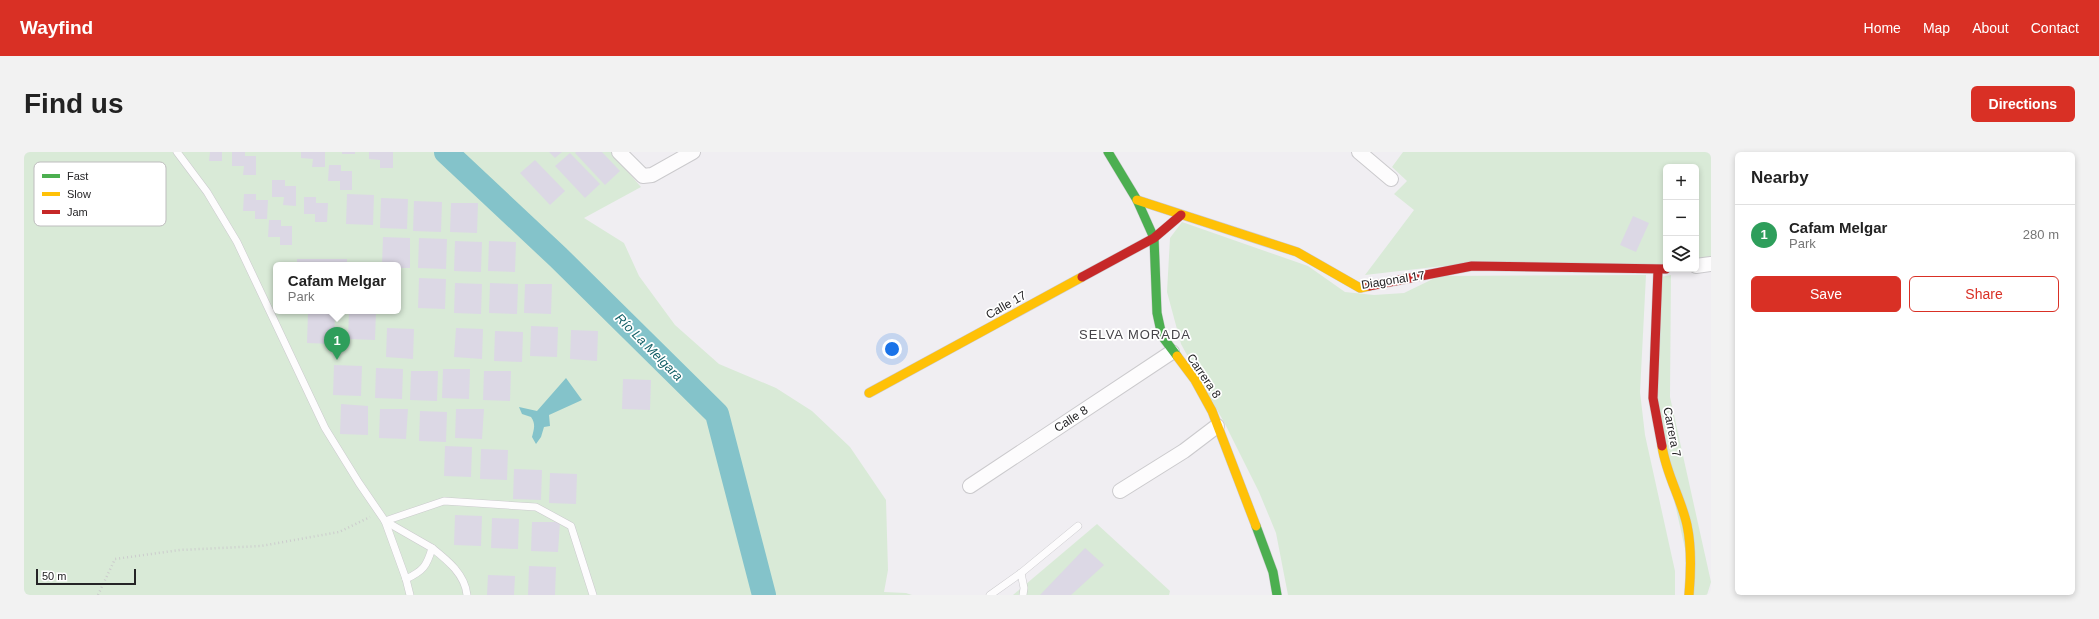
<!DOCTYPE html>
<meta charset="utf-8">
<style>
:root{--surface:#fff;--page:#f2f2f2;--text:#222;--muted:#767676;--line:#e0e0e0;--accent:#d93025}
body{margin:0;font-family:Arial,sans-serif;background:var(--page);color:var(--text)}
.controls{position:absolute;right:12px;top:12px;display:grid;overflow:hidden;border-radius:6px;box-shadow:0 2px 6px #0003}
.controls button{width:36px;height:36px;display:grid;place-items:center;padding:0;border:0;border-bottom:1px solid var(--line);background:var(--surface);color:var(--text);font:20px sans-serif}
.scale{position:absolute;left:12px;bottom:10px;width:100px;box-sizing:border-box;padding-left:4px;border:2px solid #252426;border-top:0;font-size:11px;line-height:14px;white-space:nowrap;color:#252426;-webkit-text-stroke:3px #fff;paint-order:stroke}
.you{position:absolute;left:868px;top:197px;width:14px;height:14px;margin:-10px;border:3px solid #fff;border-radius:50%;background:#1a73e8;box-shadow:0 0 0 6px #1a73e833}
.badge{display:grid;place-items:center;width:26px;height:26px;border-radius:50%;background:var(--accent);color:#fff;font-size:13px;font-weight:700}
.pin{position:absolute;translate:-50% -33px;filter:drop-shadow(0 1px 2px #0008)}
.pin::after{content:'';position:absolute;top:21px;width:14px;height:12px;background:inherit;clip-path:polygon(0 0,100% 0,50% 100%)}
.popup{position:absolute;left:249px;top:110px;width:128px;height:52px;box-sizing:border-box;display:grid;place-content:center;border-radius:6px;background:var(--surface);filter:drop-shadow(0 1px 3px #0005);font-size:13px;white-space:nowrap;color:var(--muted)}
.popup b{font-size:15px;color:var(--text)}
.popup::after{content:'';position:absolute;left:50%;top:100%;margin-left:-8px;border:8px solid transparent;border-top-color:var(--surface)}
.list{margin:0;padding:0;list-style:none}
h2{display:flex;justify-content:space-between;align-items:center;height:52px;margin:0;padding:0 16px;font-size:17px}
h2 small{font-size:13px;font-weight:400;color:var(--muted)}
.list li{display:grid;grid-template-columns:26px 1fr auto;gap:12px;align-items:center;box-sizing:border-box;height:60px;padding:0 16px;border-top:1px solid var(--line)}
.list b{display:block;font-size:15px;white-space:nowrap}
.list p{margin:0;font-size:13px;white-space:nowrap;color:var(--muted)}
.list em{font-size:13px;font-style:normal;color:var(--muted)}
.actions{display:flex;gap:8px;padding:12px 16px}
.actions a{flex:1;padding:9px 0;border:1px solid var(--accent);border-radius:6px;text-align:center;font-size:14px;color:var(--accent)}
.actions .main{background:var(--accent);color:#fff}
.icon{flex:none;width:22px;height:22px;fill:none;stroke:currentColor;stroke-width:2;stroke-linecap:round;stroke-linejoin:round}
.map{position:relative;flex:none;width:1687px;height:443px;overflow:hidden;border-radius:6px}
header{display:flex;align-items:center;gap:24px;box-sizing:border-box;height:56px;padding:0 20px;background:var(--accent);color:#fff}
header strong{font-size:19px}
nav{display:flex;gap:22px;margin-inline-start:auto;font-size:14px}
.intro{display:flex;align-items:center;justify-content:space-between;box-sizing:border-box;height:96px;padding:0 24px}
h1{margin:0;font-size:28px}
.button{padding:10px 18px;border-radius:6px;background:var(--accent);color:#fff;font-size:14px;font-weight:700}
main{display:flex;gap:24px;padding:0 24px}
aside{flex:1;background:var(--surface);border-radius:6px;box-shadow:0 2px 6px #0003}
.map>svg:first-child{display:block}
.green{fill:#d9ead7;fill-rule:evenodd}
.water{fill:#84c3ca}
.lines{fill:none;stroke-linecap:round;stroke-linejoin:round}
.river{stroke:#84c3ca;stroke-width:24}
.building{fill:#dcd8e5}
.lane-casing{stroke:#cbcacd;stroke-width:8}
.street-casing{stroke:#cbcacd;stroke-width:16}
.fast-casing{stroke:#cbcacd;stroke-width:10}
.slow-casing{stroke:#cbcacd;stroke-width:10}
.jam-casing{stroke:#cbcacd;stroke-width:10}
.path{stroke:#cccccd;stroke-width:2.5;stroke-dasharray:1 3;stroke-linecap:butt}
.lane{stroke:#fdfcfd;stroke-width:7}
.street{stroke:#fdfcfd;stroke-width:14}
.fast{stroke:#4caf50;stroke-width:9}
.slow{stroke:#ffc107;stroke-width:9}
.jam{stroke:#c62828;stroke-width:9}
.labels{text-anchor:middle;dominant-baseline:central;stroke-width:3.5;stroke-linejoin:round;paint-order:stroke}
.street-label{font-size:12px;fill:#252426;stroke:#fff}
.neighbourhood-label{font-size:13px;letter-spacing:1px;fill:#464449;stroke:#fff}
.water-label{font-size:13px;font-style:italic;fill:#115e65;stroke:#fff}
.key{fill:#fff;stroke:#bebdbe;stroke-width:1}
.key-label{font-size:11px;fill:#252426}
</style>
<header>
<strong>Wayfind</strong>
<nav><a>Home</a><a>Map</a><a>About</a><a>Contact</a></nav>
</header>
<div class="intro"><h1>Find us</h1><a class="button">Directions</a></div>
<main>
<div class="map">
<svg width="1687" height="443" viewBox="0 0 1687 443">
<rect width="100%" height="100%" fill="#f0eef2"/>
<g class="green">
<path d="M0,0H587L617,35L560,66L600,91L615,124L651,173L695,212L752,236L788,259L826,295L862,348L864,418L860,440L882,441L888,443H0ZM252,113H374V159H252Z"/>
<path d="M1379,0H1687V107L1672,109V15H1642V112L1419,114L1341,123L1390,58L1370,42L1383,29L1368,15Z"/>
<path d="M1158,70L1284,114L1321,140L1350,143L1380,141L1415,124L1622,123L1616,240L1621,283L1651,419V443H1264L1252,381L1235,340L1202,274L1157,192L1143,140L1146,86Z"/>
<path d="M1647,123L1646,245L1687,430L1683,443H1665L1666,419L1628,249L1636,125Z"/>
<path d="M1073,372L1146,439L1145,443H989Z"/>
</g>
<path class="water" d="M542,226L558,248L525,263L526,274L520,275L517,285L512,292L508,285C510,277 512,272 507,265L498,262L495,255L513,259Z"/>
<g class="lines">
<path class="river" d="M422,0L534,105L693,262L740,443"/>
</g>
<g class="building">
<path d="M186,0H198V9H185Z"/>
<path d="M208,0H221V4H232V23H219L220,14H208Z"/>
<path d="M277,0H301V15H288L289,7L277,6Z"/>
<rect x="318" y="0" width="13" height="2"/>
<path d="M345,0H369V16H356V8L345,7Z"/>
<path d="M525,0H538L531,6Z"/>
<path d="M552,0H578L596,19L581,33L551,1Z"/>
<path d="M546,1L576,32L561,46L531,14Z"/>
<path d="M511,8L541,39L526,53L496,21Z"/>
<path d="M305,13H317V19H328V38H316V29H304Z"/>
<path d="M248,28H261V34H272V54L259,53L260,45H248Z"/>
<path d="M220,42H232V48H244L243,67H231V59H219Z"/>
<path d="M323,42L350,43L349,73L322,72Z"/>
<path d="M280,45H292V51H304L303,70H291V62H280Z"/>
<path d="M357,46L384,47L383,77L356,76Z"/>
<path d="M390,49L418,50L417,80L389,79Z"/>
<path d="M427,51H454L453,81L426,80Z"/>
<path d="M1609,64L1625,71L1612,100L1596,93Z"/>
<path d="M245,68H257V74H268V93H256V85H244Z"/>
<path d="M359,85L386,86V116H374V113H358Z"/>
<path d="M395,86L423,87L422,117L394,116Z"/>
<path d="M431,89L458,90L457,120L430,119Z"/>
<path d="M465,89L492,90L491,120L464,119Z"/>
<rect x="273" y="107" width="50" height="6"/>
<path d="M395,126L422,127L421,157L394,156Z"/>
<path d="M431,131L458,132L457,162L430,161Z"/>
<path d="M466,131L494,132L493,162L465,161Z"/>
<path d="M501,132H528L527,162L500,161Z"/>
<path d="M325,159H352L351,188L324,187Z"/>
<path d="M284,161L311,162L310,192L283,191Z"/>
<path d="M507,174L534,175L533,205L506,204Z"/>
<path d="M363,176L390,177L389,207L362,205Z"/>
<path d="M432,176L459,177L458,207L430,205Z"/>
<path d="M547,178L574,179L573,209L546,207Z"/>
<path d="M471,179L499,180L498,210L470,209Z"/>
<path d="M310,213L338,214L337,244L309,243Z"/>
<path d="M352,216L379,217L378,247L351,246Z"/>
<path d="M419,217H446L445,247L418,246Z"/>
<path d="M387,219H414L413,249L386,248Z"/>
<path d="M460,219H487L486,249L459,248Z"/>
<path d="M599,227L627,228L626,258L598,257Z"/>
<path d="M317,252L344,254V283L316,282Z"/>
<path d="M356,257H384L382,287L355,286Z"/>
<path d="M432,257H460L458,287L431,286Z"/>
<path d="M396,259L423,260L422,290L395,289Z"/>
<path d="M421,294L448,295L447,325L420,324Z"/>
<path d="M457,297L484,298L483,328L456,327Z"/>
<path d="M490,317L518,318L517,348L489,347Z"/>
<path d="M526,321L553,322L552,352L525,351Z"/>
<path d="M431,363L458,364L457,394L430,393Z"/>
<path d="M468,366L495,367L494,397L467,396Z"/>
<path d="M508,370H536L534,400L507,399Z"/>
<path d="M1061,396L1080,413L1047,443H1016Z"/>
<path d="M505,414L532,415L531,443H504Z"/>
<path d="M464,423L491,424L490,443H463Z"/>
</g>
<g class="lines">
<g class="lane-casing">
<g id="lane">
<path d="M153,0L183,40L213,90L301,276L335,331L361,369L382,427L386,443"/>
<path d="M361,369L420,349L512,355L547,374L569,443"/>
<path d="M361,369L408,396"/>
<path d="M997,421L1000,436L999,443"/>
<path d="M382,427C399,419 403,414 408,396C423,408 441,422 443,443"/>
<path d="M966,443L997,421L1054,374"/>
</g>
</g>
<g class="street-casing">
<g id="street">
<path d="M595,0L619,24L628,23L669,0"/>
<path d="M1335,0L1367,27"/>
<path d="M1672,114L1687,112"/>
<path d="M946,334L1148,200"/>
<path d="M1096,339L1160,299L1193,274"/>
</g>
</g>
<g class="fast-casing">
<g id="fast">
<path d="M1084,0L1113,48L1130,86L1133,161L1138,184L1153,204"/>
<path d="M1232,374L1249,420L1253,443"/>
</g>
</g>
<g class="slow-casing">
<g id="slow">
<path d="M1113,48L1273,100L1336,136L1345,134"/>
<path d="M1153,204L1171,228L1188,259L1232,374"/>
<path d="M845,241L1058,125"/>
<path d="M1638,294C1642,322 1657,346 1663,373C1668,396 1667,420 1665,443"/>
</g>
</g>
<g class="jam-casing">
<g id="jam">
<path d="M1634,118L1629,246L1638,294"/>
<path d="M1058,125L1130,86L1157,63"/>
<path d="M1345,134L1448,114L1642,117"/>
</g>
</g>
<path class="path" d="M74,443L91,407L156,398L237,394L315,380L346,365"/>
<use href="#lane" class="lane"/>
<use href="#street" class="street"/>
<use href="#fast" class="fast"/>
<use href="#slow" class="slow"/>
<use href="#jam" class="jam"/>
</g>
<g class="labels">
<g class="street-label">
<text transform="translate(1369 128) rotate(-9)">Diagonal 17</text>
<text transform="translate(982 153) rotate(-29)">Calle 17</text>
<text transform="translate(1180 224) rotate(56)">Carrera 8</text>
<text transform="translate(1047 267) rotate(-33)">Calle 8</text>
<text transform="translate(1648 280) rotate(79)">Carrera 7</text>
</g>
<g class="neighbourhood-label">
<text x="1111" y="182">SELVA MORADA</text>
</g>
<g class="water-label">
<text transform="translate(625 195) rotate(45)">Río La Melgara</text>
</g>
</g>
<rect x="10" y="10" width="132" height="64" rx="6" class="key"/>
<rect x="18" y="22" width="18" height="4" fill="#4caf50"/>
<rect x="18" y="40" width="18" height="4" fill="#ffc107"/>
<rect x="18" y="58" width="18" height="4" fill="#c62828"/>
<g class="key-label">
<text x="43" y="28">Fast</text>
<text x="43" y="46">Slow</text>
<text x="43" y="64">Jam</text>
</g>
</svg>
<div class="controls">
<button>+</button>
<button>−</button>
<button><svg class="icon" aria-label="layers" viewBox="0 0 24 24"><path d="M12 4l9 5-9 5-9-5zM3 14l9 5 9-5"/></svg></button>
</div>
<div class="scale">50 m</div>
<div class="you"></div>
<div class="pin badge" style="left:313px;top:208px;background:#2e9e5b">1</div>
<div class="popup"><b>Cafam Melgar</b>Park</div>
</div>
<aside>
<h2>Nearby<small></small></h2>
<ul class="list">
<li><span class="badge" style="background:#2e9e5b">1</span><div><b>Cafam Melgar</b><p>Park</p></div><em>280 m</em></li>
</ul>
<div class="actions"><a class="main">Save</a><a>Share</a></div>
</aside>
</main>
